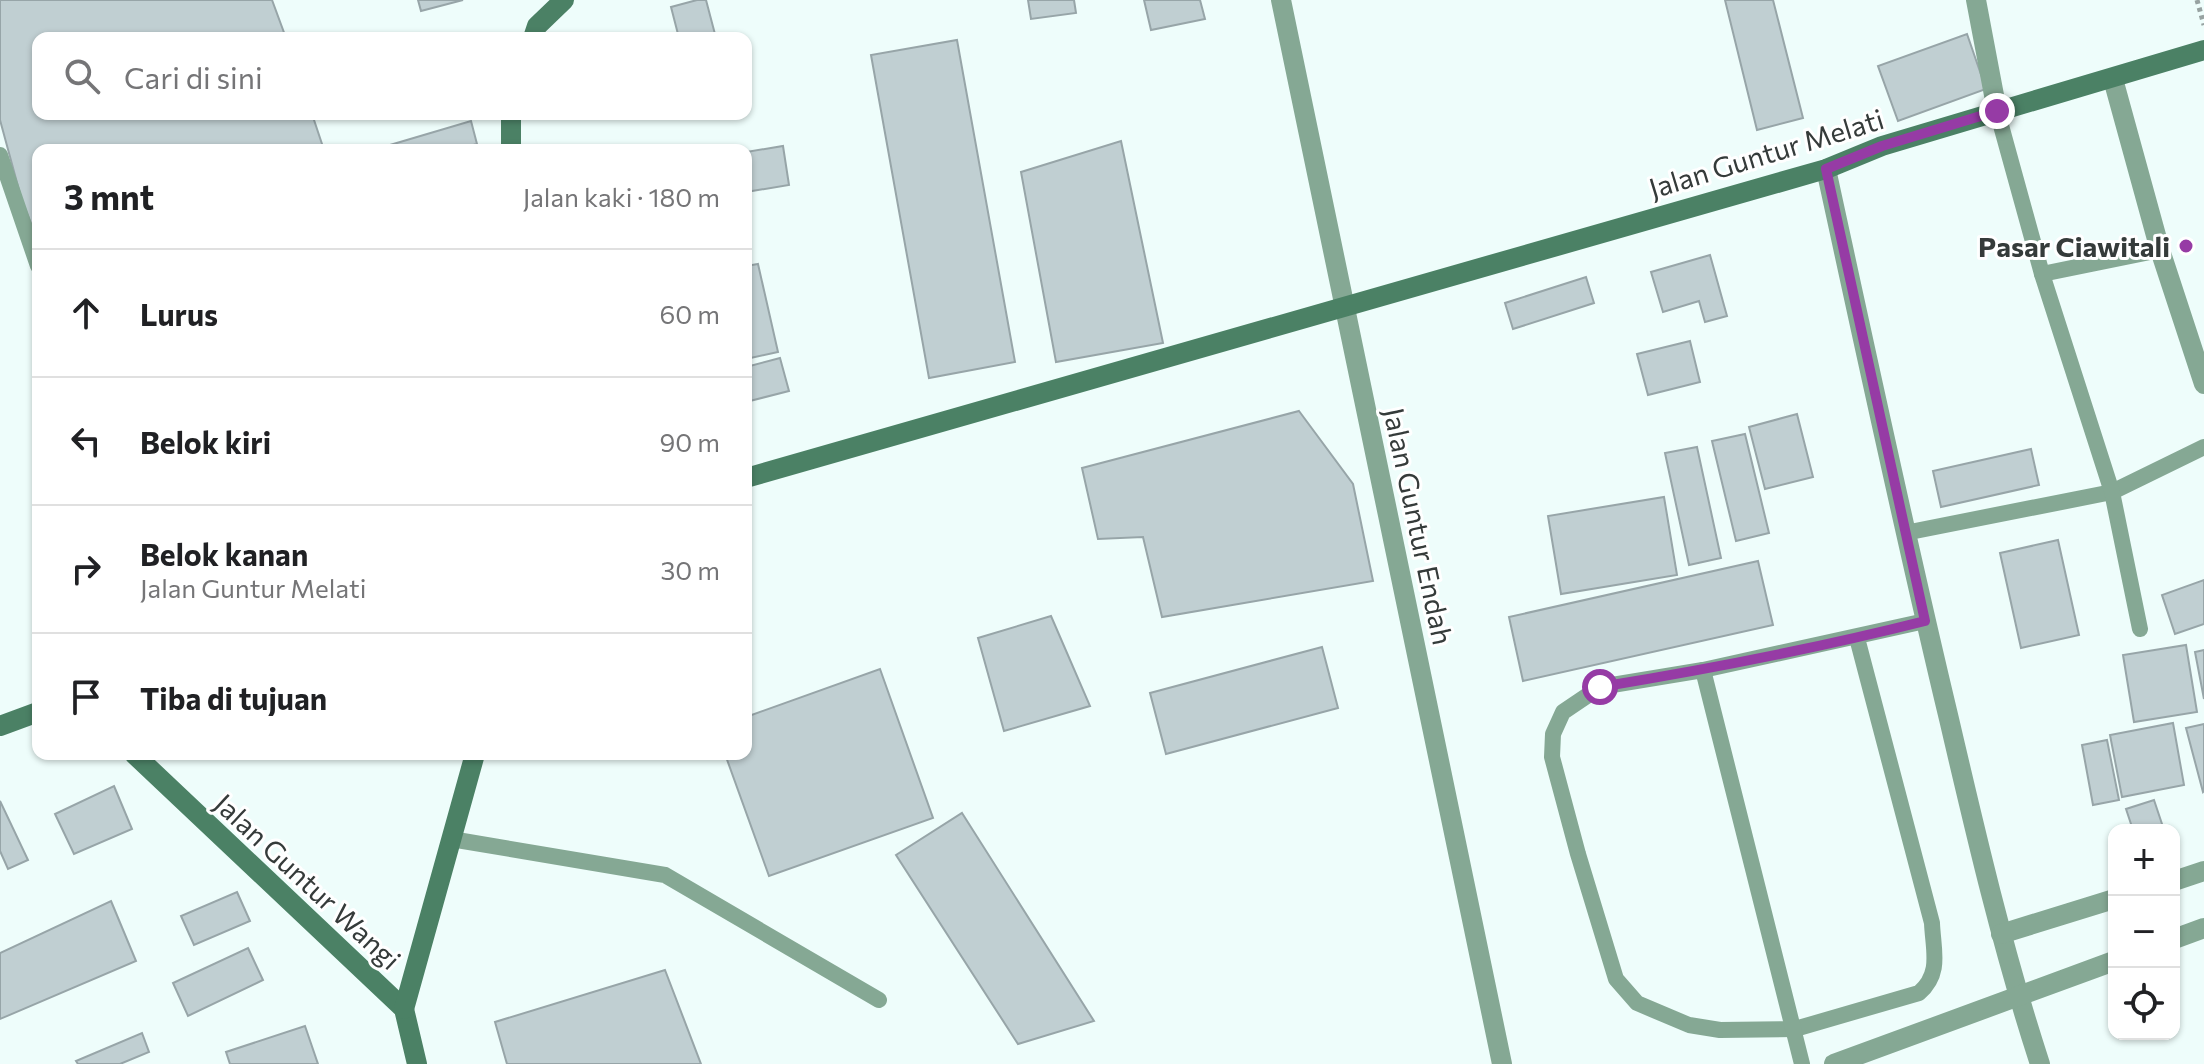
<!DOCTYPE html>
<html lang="id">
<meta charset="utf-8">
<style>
:root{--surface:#fff;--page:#f6f6f6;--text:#202124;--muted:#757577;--line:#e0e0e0}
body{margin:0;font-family:Commissioner,sans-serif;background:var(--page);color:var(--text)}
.controls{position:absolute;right:24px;bottom:24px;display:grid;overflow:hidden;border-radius:16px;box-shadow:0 2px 6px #0004}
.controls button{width:72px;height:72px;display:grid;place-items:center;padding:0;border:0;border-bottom:2px solid var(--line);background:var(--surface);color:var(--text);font:40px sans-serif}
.stop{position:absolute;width:24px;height:24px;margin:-18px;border:6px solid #963ba5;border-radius:50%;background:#fff}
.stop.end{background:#963ba5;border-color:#fff;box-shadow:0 2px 8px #0008}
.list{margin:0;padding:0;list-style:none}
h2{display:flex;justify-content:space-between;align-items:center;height:104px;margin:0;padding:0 32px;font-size:34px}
h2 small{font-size:26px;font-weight:400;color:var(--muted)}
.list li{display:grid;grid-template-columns:52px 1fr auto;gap:24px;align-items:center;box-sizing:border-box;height:128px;padding:0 32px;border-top:2px solid var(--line)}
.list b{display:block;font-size:30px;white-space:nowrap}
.list p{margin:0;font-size:26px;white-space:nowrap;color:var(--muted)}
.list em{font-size:26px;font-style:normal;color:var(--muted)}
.icon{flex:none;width:44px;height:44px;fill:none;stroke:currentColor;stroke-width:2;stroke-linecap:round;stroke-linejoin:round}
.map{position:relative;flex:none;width:2204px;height:1064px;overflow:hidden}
.search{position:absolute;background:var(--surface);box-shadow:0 2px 6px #0004;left:32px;top:32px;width:720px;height:88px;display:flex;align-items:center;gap:20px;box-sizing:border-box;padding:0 28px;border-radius:16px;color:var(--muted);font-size:30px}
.panel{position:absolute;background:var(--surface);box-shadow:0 2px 6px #0004;left:32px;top:144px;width:720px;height:616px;border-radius:16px}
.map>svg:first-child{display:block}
.building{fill:#c0cfd2;stroke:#97a5a8;stroke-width:2}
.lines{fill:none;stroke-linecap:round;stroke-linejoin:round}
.path{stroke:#97a2a1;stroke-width:5;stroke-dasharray:4 4;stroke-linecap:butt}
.lane{stroke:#85a894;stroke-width:16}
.street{stroke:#85a894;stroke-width:20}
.secondary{stroke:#4b8165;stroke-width:20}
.route{stroke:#963ba5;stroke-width:10}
.poi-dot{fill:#963ba5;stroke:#fff;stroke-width:3}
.labels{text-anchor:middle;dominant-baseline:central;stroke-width:6;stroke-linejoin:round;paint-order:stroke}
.street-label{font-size:28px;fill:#353b3a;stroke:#fff}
.poi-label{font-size:28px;font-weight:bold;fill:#353b3a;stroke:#fff;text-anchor:end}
</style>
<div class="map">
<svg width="2204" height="1064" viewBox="0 0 2204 1064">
<rect width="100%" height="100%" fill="#eefdfb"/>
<g class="building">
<path d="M0,0H272L286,38H38V114H312L324,150H38V241L22,201L0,120Z"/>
<path d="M418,0H463L421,11Z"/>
<path d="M697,0H706L716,38H679L671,7Z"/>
<path d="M1028,0H1074L1076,13L1031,19Z"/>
<path d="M1144,0H1200L1205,19L1151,30Z"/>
<path d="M1725,0H1773L1803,118L1757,130Z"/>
<path d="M1967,34L1986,89L1898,121L1878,66Z"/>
<path d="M957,40L1015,362L929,378L871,55Z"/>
<path d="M471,121L477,144L455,150H373Z"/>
<path d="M1121,141L1163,343L1056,362L1021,172Z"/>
<path d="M783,146L789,185L746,192V152Z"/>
<path d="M1710,255L1727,316L1705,322L1699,301L1663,312L1651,272Z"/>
<path d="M758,264L778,352L746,359V266Z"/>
<path d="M1586,277L1594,303L1513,329L1505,303Z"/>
<path d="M1690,341L1700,382L1648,395L1637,354Z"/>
<path d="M780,358L789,391L746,402V367Z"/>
<path d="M1299,411L1353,484L1373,581L1162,617L1143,537L1098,539L1082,468Z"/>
<path d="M1797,414L1813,477L1765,489L1749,427Z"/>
<path d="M1745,434L1769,533L1736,541L1712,441Z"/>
<path d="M1697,447L1721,558L1689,565L1665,453Z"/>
<path d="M2031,449L2039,485L1941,507L1933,471Z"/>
<path d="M1664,497L1677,575L1561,594L1548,516Z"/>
<path d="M2058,540L2079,635L2021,648L2000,553Z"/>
<path d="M1758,561L1773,625L1523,681L1509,617Z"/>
<path d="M2204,580V624L2175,634L2162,595Z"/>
<path d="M1051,616L1090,706L1004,731L978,638Z"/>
<path d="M2186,645L2197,712L2134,722L2123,655Z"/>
<path d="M1322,647L1338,708L1166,754L1150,693Z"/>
<path d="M2204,650V699L2195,652Z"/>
<path d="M880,669L933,818L769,876L725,754H746V717Z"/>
<path d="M2173,723L2184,785L2122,797L2110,735Z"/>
<path d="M2204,724V791L2203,792L2186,728Z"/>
<path d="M2107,740L2119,800L2093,805L2082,745Z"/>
<path d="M114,786L132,829L74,854L55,814Z"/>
<path d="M2154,800L2164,830H2133L2126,809Z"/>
<path d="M0,801L28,860L8,869L0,851Z"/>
<path d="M962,813L1094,1021L1018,1044L896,855Z"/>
<path d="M237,892L250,921L194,945L181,916Z"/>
<path d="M111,901L136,961L0,1019V953Z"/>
<path d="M248,948L263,980L188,1016L173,983Z"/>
<path d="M665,970L701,1064H507L495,1022Z"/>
<path d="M305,1026L318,1064H230L226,1052Z"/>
<path d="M142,1033L149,1052L120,1064H78L76,1061Z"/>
</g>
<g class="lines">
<path class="path" d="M2197,0L2204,25"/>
<g class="lane">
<path d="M1997,111L2042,274"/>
<path d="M0,155L38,266"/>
<path d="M1905,533L2112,492L2204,447"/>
<path d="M2140,629L2112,492L2042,274L2160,250"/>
<path d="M1857,638L1932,923C1933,950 1942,973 1919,993L1795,1029L1720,1030L1689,1025L1637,1003L1616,979L1578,854L1552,757L1553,734L1563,712L1600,687L1703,670L1925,621"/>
<path d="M1703,670L1802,1064"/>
<path d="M451,839L665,875L879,1000"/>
</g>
<g class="street">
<path d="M1281,0L1502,1064"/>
<path d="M1976,0L1997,111"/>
<path d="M2113,79L2160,250L2204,384"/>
<path d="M1826,169C1866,353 1905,536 1949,719C1976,835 2003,951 2040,1064"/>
<path d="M2174,881L2204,871"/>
<path d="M2001,934L2114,899"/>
<path d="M2174,939L2204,928"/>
<path d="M1834,1064L2114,961"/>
</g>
<g class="secondary">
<path d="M533,38L537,26L564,0"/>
<path d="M511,150V114"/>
<path d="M746,478L1826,169L1882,146L2204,50"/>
<path d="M0,726L38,712"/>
<path d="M134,754L404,1009L417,1064"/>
<path d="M404,1009L475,754"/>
</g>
</g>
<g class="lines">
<path class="route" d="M1600,687C1710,669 1818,648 1925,621L1826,169L1882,146L1997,111"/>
</g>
<circle class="poi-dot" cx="2186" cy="246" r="8"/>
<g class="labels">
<g class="street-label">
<text transform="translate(1766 153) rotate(-17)">Jalan Guntur Melati</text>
<text transform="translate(1419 526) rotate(78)">Jalan Guntur Endah</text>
<text transform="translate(308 881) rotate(43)">Jalan Guntur Wangi</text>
</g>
<g class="poi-label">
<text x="2170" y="246">Pasar Ciawitali</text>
</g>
</g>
</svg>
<div class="controls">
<button>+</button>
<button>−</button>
<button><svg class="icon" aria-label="locate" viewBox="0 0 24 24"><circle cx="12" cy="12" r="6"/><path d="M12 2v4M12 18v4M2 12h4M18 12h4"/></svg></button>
</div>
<div class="stop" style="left:1600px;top:687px"></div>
<div class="stop end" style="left:1997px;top:111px"></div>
<div class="search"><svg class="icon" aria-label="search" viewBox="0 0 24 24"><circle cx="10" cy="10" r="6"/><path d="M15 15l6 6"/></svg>Cari di sini</div>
<section class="panel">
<h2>3 mnt<small>Jalan kaki · 180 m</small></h2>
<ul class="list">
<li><svg class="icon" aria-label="ahead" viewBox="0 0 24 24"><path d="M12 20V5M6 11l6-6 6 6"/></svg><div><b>Lurus</b></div><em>60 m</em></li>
<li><svg class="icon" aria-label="left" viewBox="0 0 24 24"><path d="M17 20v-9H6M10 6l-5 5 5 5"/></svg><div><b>Belok kiri</b></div><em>90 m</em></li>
<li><svg class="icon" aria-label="right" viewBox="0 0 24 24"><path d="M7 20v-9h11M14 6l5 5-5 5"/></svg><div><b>Belok kanan</b><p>Jalan Guntur Melati</p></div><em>30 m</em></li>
<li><svg class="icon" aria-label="arrive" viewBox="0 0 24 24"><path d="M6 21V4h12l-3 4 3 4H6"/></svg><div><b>Tiba di tujuan</b></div></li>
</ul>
</section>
</div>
